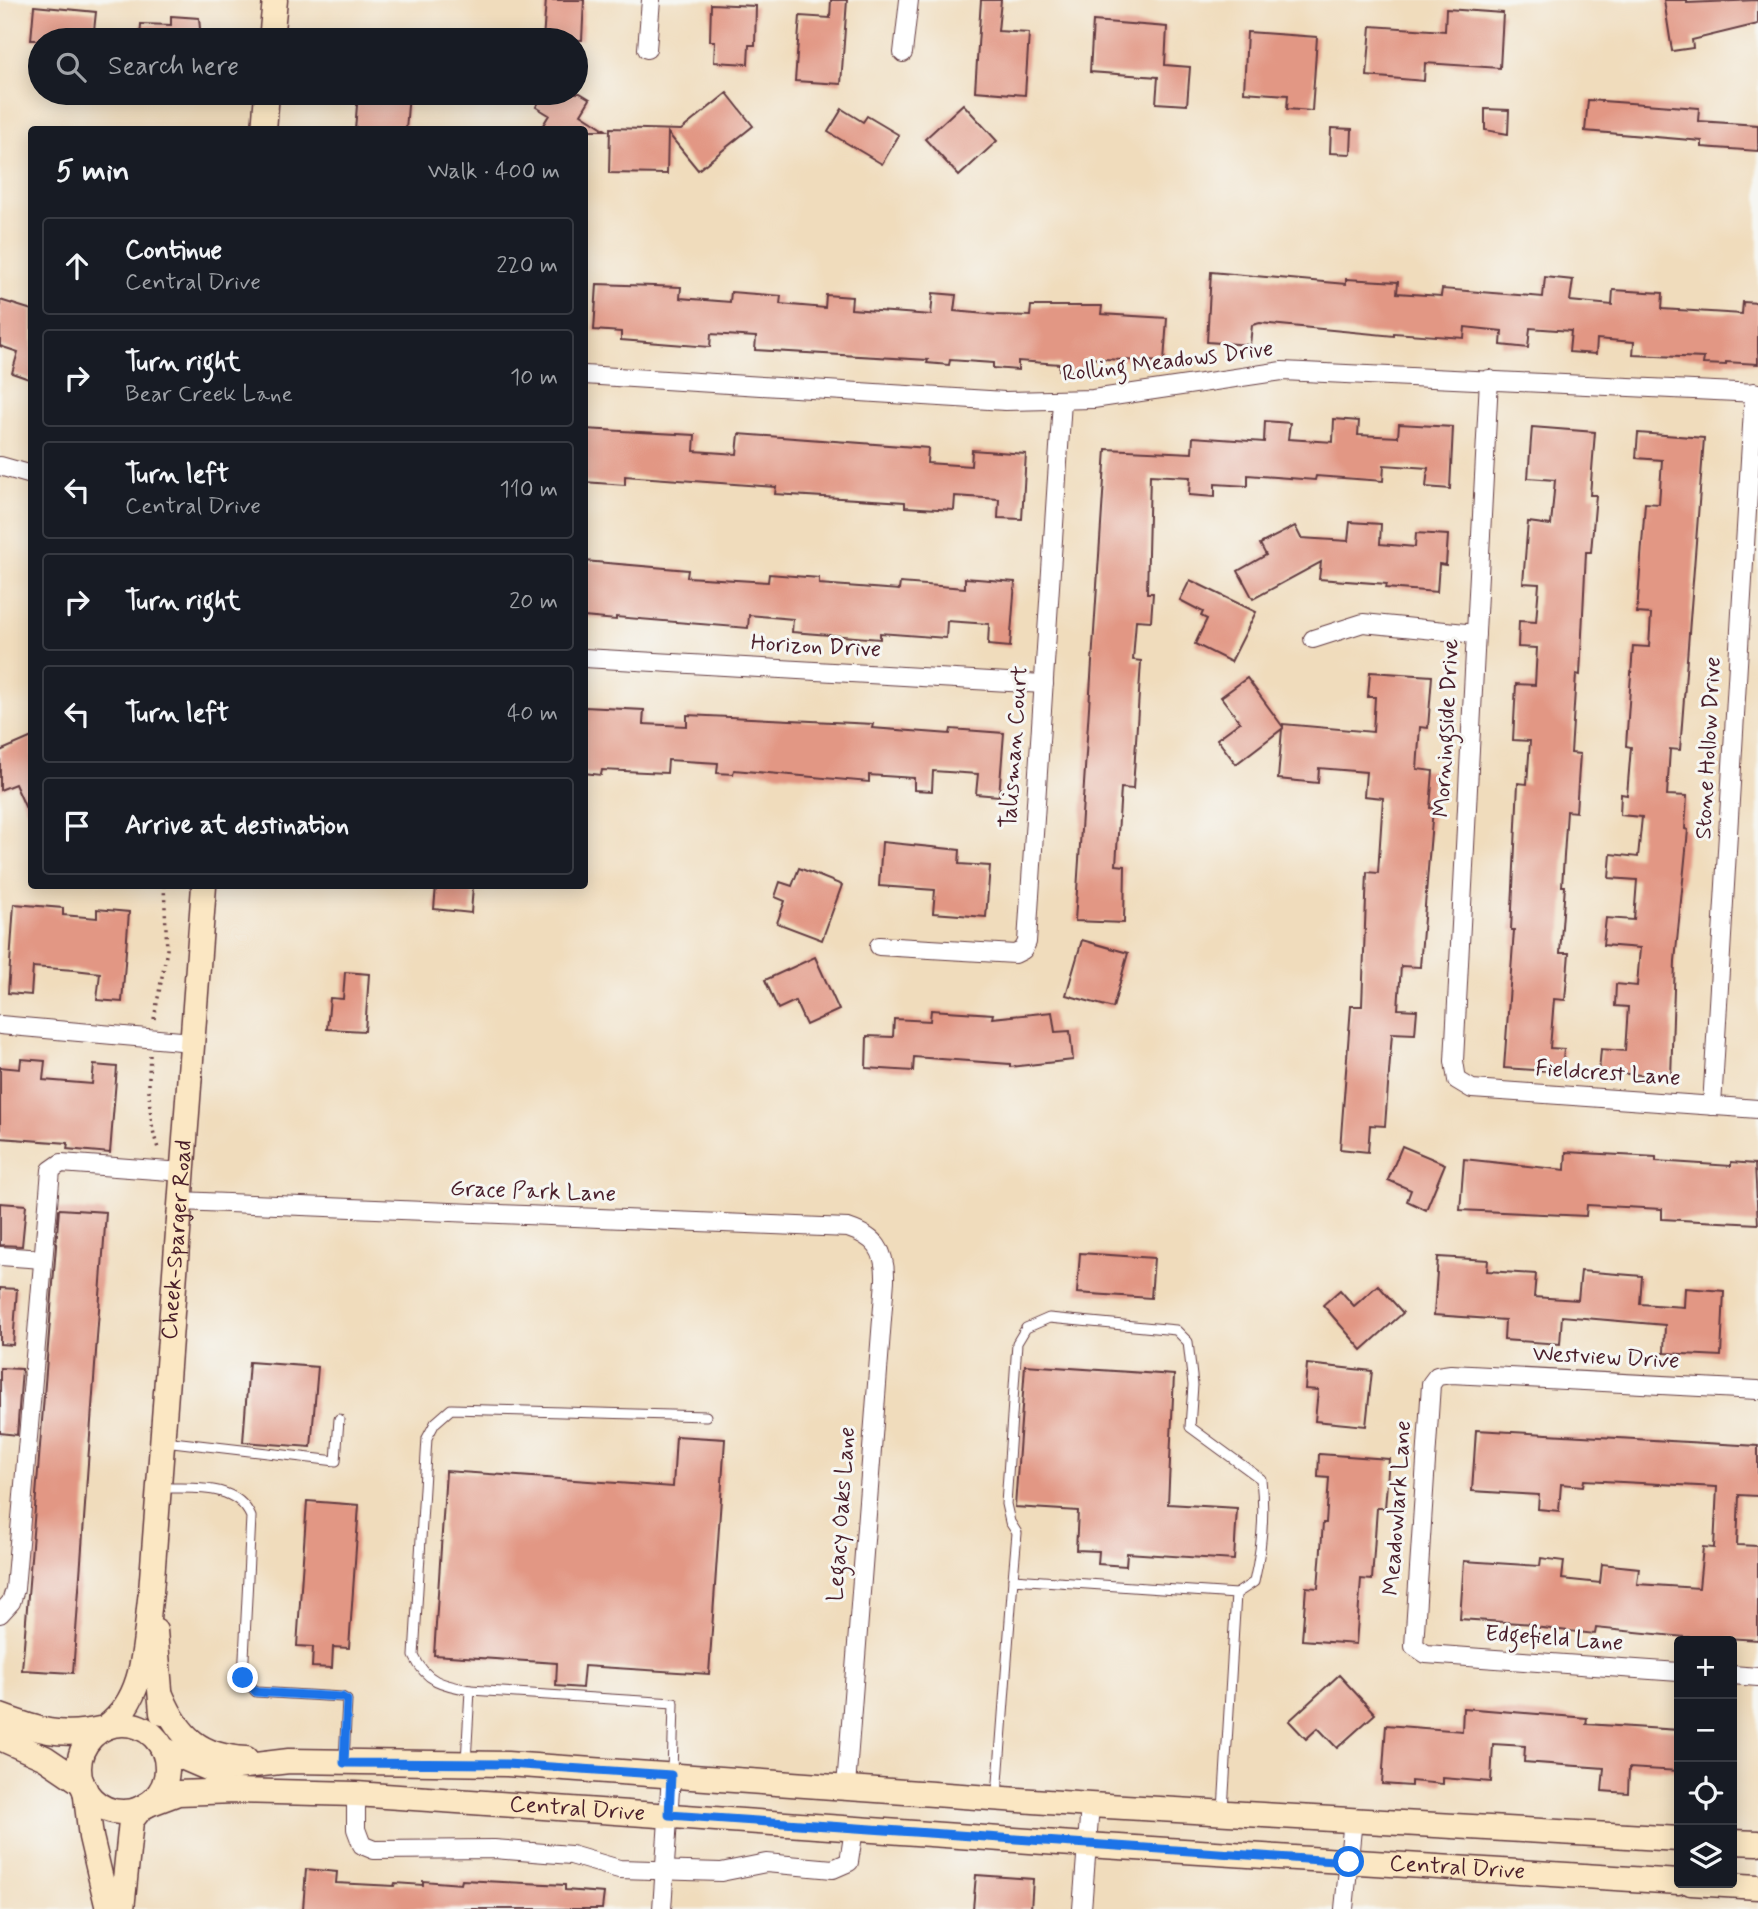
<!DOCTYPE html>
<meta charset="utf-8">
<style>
:root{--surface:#171b24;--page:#242831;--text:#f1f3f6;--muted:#9ea1a6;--line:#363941}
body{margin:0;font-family:Mynerve,sans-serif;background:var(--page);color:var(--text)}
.controls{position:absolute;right:21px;bottom:21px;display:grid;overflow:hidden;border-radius:7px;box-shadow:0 4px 18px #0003}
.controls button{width:63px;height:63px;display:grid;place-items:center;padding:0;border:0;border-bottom:2px solid var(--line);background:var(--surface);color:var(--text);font:35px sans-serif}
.stop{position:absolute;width:21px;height:21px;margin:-16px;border:5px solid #1a73e8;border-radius:50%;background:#fff}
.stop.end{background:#1a73e8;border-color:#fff;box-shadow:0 2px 7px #0008}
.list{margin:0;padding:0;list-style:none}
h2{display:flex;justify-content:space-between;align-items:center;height:91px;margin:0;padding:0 28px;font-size:30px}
h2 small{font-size:23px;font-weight:400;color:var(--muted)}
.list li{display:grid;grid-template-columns:46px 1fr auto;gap:21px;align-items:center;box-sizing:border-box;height:98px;margin:0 14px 14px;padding:0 14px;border:2px solid var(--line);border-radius:7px}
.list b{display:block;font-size:26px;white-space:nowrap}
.list p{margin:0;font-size:23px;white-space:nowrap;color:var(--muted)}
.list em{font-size:23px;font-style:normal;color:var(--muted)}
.icon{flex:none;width:38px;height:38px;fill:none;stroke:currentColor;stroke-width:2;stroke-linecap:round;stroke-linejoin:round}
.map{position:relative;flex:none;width:1758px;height:1909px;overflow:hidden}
.search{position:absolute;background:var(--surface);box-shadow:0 4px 18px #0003;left:28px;top:28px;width:560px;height:77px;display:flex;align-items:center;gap:18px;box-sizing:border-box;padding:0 24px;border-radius:38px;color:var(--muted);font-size:26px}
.panel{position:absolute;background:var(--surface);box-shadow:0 4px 18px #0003;left:28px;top:126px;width:560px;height:763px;border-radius:7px}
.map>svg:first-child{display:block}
.building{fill:#e29784}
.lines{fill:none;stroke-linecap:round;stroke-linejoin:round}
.service-casing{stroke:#633b41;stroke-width:11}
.minor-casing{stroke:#633b41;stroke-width:20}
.secondary-casing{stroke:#633b41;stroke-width:27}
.path{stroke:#633b41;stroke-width:3.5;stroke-dasharray:2 5;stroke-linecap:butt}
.service{stroke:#fff;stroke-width:9}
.minor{stroke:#fff;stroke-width:18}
.secondary{stroke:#fbe7c3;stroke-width:24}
.route{stroke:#1a73e8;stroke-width:9}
.labels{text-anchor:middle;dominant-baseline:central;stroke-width:6;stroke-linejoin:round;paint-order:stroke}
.street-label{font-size:23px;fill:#4a1f2b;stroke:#f6f6f2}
</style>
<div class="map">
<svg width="1758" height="1909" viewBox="0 0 1758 1909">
<rect width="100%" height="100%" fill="#f6f6f2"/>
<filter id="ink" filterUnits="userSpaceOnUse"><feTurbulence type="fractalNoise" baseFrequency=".0143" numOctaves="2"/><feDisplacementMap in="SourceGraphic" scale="14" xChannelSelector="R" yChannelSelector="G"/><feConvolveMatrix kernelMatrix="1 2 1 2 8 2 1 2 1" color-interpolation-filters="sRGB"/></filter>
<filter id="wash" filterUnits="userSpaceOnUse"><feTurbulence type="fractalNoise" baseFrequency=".00686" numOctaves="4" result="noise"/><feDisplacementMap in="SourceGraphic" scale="28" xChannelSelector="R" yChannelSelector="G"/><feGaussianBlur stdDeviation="1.57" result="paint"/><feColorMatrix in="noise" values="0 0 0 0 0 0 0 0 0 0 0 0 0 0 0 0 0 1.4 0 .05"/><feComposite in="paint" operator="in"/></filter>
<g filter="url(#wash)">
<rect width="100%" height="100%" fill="#f0dcbc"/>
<g id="blocks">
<g class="building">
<path d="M546,0H584L582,40H543Z"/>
<path d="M831,0H847L841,84L795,81L800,16L830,18Z"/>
<path d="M981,0H1001L998,31L1029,33L1025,95L975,91Z"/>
<path d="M1664,0H1687V3L1758,0V24L1692,40L1693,48L1672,51Z"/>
<path d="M711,4L756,6L755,45H749L748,64L714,62L715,41H710Z"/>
<path d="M34,6L96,12L93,40H31Z"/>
<path d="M1446,9L1503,13L1500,68L1425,63L1424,81L1367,76L1371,26L1445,31Z"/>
<path d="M171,16L199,18L201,40H140L141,24L171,25Z"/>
<path d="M1093,21L1167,27L1165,65L1190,67L1187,105L1156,103L1158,77L1090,72Z"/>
<path d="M1247,32L1317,37L1312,111L1287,109L1288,95L1244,92Z"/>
<path d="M358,93H409L406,130H355Z"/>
<path d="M544,93H580L590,99L581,114L606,130H540L549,115L536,107Z"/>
<path d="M727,93L753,126L698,170L668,133L667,174L609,173L610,128L681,130Z"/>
<path d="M1588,100L1699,108L1698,121L1758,125V151L1702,147V141L1585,131Z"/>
<path d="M963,104L997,141L959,176L925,139Z"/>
<path d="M842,109L863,122L867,116L899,135L882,164L828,132Z"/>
<path d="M1485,109L1509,110L1508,134L1485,130Z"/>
<path d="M1331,128L1352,129L1351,154L1330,153Z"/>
<path d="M1211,272L1346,284V279L1398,282L1397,293L1441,296L1442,289L1543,297L1545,277L1573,280L1570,301L1612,305L1613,290L1663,293L1662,309L1742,314L1743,302L1758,303V364L1726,362V365L1703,364L1704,358L1633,355L1634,342L1597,339L1596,354L1569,352L1571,331L1530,328L1528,348L1501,345L1502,331L1465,327L1464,338L1394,333V336L1260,323L1252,325L1250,345L1207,342Z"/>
<path d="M597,284L681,287L680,298L730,302L731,292L781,296L780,304L825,308L826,295L852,297L851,309L931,315L933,293L956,295L954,311L997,315L1030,316L1031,306H1102L1101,314L1167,318L1164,362L1084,358L1083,371L1059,370L1060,364L1018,361V370L993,368V363L950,360L949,365L927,363L928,360L755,350L756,337L711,334L710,347L621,340V332L594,330Z"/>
<path d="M0,300L32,310V380L12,373L18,352L0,346Z"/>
<path d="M1334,419L1359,421L1358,435L1398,437L1399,424L1453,427L1450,489L1426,487L1428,468L1384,465L1383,481L1316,476L1315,480L1248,475V486L1215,484V497L1189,495L1190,477L1150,475L1147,593H1153L1151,621L1136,620L1133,660L1141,661L1133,789L1121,788L1116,865L1125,866L1124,923L1075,921L1106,449L1192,453L1193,437L1264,442L1265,421L1290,423L1288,439L1333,442Z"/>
<path d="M1532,427L1595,432L1590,495H1596L1591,552H1586L1580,675L1576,674L1571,753L1580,754L1576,812L1567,811L1562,886H1565L1560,953H1569L1565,1000L1554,999L1550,1048L1564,1049L1562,1072L1504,1068L1514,930H1511L1518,783L1527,784L1530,741L1513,740L1516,684L1535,685L1537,648L1518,647L1519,621L1536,622L1539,584L1523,583L1526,546L1528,522L1551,525L1555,480L1528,478Z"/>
<path d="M584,429L695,435L694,451L737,454L739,434L928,448L927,463L971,466L972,450L1026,454L1022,519L998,518L999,499L955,496L954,510L905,507V502L775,494L776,487L625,476V485L584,482Z"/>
<path d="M1638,433L1704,438L1680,750L1670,749L1667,795L1687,796L1685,829L1688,830L1675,961L1671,1077L1599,1072L1601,1049L1625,1051L1628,1007L1615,1006L1616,984L1637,986L1640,948L1603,945L1606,918L1634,920L1637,880L1609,878L1611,854L1638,857L1642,817L1620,815L1621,794L1627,795L1631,747L1626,746L1633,646L1649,647L1651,614L1637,613L1645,503L1659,504L1662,460L1636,458Z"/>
<path d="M1350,522L1381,524L1380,544L1415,547L1416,533L1448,535L1446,565L1439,564L1437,592L1386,588L1387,584L1319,579L1321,562L1253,599L1238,571L1266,555L1260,544L1295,526L1301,538L1348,541Z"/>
<path d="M584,561L688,570L687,577L768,582L769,574L819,578V584L899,590L900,583L965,588V578L1015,582L1010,647L988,645L989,624L947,621L946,638L880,633V639L792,632L793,619L749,615L748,628L616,617V620L584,617Z"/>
<path d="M1190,580L1256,612L1231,662L1195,644L1207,619L1201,616L1203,612L1180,600Z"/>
<path d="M1370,672L1432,676L1428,728L1420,727L1417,769L1433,771L1430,808H1433L1420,967L1401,966L1398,1009L1417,1010L1415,1034L1392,1033L1385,1126L1370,1125L1368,1152L1340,1149L1351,1006H1362L1367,872L1378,873L1383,798L1364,796L1366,772L1319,768L1318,783L1278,779L1282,729L1236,764L1217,739L1240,722L1221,697L1247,678L1283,727V724L1373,732L1375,697H1368Z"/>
<path d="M584,707L644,710L643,724L687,726V715L873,724L872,728L950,734L951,729L1004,733L999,796L976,794L978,774L933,771L932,791L914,790V778L869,775V782L734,770L733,774L717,773L718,763L668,760L667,773L602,770L601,775L584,773Z"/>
<path d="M32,737V822L15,784L0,790V751Z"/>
<path d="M882,842L960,850L959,864L990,866L986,917L933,913L935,890L879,886Z"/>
<path d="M799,868L842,885L822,940L777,923L785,901L775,897L780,882L792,886Z"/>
<path d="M436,886H473L471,913L434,909Z"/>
<path d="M14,904L63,908V915L97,918V909L129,912L122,1002L97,1000L100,973L74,970L33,967L31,995L8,993Z"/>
<path d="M1082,940L1128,953L1113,1008L1066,995Z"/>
<path d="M815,957L839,1010L806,1025L795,1001L778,1009L765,980Z"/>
<path d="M345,972L369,974L365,1031L327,1029L330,998L343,999Z"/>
<path d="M931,1010L993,1014L992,1018L1052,1012L1055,1032L1070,1031L1073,1060L1010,1067V1064L914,1057L913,1071L866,1068L867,1036L893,1037L894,1019L930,1021Z"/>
<path d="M21,1059L45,1061L43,1080L92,1084L94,1065L117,1067L110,1153L67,1149L68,1143L0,1138V1067L20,1069Z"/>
<path d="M1402,1146L1445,1164L1426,1210L1407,1201L1411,1190L1388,1180Z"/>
<path d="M1566,1152L1656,1157V1161L1731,1166V1162L1755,1164L1758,1224L1662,1219V1209L1587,1205L1586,1216L1460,1210L1464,1159L1565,1170Z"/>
<path d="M0,1203L26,1205L22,1246L0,1245Z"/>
<path d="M59,1209L106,1212L73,1673L22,1670Z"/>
<path d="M1080,1253L1154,1258L1151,1298L1077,1293Z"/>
<path d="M1438,1257L1488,1260L1487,1271L1536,1274L1534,1297L1578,1300L1581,1271L1642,1276L1640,1304L1684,1307L1685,1288L1724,1291L1721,1356L1664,1353L1665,1325L1562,1316L1560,1344L1504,1340L1505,1320L1434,1315Z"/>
<path d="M1378,1285L1403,1313L1362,1350L1323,1305L1340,1290L1354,1306Z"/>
<path d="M0,1288L17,1289L13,1345L0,1344Z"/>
<path d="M249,1362L318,1367L311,1447L243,1442Z"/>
<path d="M1307,1364L1372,1371L1366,1426L1315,1421L1318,1390L1305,1389Z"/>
<path d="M1025,1365L1174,1375L1168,1504L1237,1508L1234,1560L1127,1553L1126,1566L1098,1564L1099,1551L1076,1550L1078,1511L1015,1507Z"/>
<path d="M0,1368L22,1369L17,1435L0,1433Z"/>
<path d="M1476,1430L1758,1446V1496L1739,1495L1737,1545L1758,1546V1640L1726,1638L1725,1641L1596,1628L1595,1634L1534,1627V1624L1460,1619L1464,1561L1540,1566L1541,1558L1564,1561L1562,1579L1600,1583L1602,1564L1639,1568L1637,1584L1699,1588L1703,1547L1714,1548L1717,1487L1584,1480L1583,1486L1561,1484L1559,1511L1538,1509L1539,1495L1472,1491Z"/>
<path d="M676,1436L725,1439L709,1674L584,1666L582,1688L556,1686L557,1663L434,1655L446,1471L673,1487Z"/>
<path d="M1319,1454L1389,1459L1385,1508H1377L1372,1580L1361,1579L1356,1644L1302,1640L1306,1587L1318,1588L1323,1523H1326L1329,1478L1318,1477Z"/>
<path d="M307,1501L359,1505L349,1648L333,1647L332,1668L312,1667L313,1647L297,1646Z"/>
<path d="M1339,1675L1375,1714L1337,1748L1318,1728L1306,1739L1289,1721Z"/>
<path d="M1463,1708L1587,1718L1586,1724L1679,1730V1771L1629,1768L1628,1793L1602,1791L1604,1768L1524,1762L1525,1746L1493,1744L1491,1782L1443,1778V1784L1411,1781V1786L1382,1784L1386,1725L1462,1731Z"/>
<path d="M306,1869L337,1872L336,1883L394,1886L395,1883L423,1885V1881L461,1884L462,1880L565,1885V1890L604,1893L602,1909H303Z"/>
<path d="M976,1875L1033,1879L1031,1909H973Z"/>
</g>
</g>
</g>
<g filter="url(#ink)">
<use href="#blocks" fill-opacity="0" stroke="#633b41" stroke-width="2"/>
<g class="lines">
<g class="service-casing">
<g id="service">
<path d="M164,1441L336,1461L339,1419"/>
<path d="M160,1488C192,1489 236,1482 251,1517L243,1678L256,1692L342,1697L347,1700L344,1761"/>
<path d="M1013,1579L1017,1533L1010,1522L1006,1504L1017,1343L1026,1328L1049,1318L1176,1330L1188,1342L1193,1385L1190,1427L1261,1479C1265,1514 1262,1548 1254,1582L1236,1594"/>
<path d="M470,1690C443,1685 426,1682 414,1656L427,1438L435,1423L451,1409L706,1416"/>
<path d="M466,1762L470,1690L674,1703L672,1774"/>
<path d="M997,1796L1013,1579L1236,1594L1223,1810"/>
</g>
</g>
<g class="minor-casing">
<g id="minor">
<path d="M647,49L651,0"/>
<path d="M903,53L909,0"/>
<path d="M584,375L1005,401L1093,399L1282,371L1758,393"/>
<path d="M1489,379L1454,1061L1457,1080L1472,1089L1758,1109"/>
<path d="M0,466L32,475"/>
<path d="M1313,639L1363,623L1476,634"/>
<path d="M584,658L1044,684"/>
<path d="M879,946L1015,954L1023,950L1027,942L1062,401"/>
<path d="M0,1025L192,1042"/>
<path d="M1712,1106L1754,392"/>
<path d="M180,1201L848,1228C875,1237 886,1250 885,1280L846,1787"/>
<path d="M0,1256L43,1259"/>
<path d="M0,1614L11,1602L15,1589L51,1170L61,1163L183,1172"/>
<path d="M1679,1672L1426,1654L1414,1646L1431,1384L1437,1376L1451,1374L1758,1390"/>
<path d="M1732,1675L1758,1677"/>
<path d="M356,1794V1829L362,1845L374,1850L494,1849L571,1855L619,1869L721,1872L766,1863L833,1869L849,1862L854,1829"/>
<path d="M662,1909L671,1775"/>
<path d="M1082,1909L1090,1805"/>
<path d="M1344,1909L1353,1819"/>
</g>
</g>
<g class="secondary-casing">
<g id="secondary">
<path d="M271,40L275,0"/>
<path d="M264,130L267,93"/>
<path d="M155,1631L162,1713"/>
<path d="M162,1697C179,1737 200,1757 246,1759"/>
<path d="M0,1716C38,1730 60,1738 100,1729"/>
<circle cx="123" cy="1768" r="44"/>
<path id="s1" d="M106,1727C148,1696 144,1640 151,1592L204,886"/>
<path d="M0,1738L45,1758L82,1783"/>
<path d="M163,1749L212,1770L289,1761L507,1764L1090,1805L1679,1839"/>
<path d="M85,1789L91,1837L108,1909"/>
<path id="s2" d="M146,1805L178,1793L235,1791L356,1794L1087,1845L1679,1882"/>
<path d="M1732,1842L1758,1843"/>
<path d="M1691,1883L1758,1887"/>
<path d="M122,1909L131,1821L141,1808"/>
</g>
</g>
<g class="path">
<path d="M154,1019L167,950L164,886"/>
<path d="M150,1055C148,1085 148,1122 159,1151"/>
</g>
<use href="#service" class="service"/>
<use href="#minor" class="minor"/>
<use href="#secondary" class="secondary"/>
</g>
</g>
<g class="lines" filter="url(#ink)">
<path class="route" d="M243,1678L256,1692L342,1697L347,1700L344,1763L507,1764L671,1775L669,1815L1349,1862"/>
</g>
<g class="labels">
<g class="street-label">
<text transform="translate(1168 362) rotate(-7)">Rolling Meadows Drive</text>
<text transform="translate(816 647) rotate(3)">Horizon Drive</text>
<text transform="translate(1447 728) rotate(-87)">Morningside Drive</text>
<text transform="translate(1015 747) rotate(-86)">Talisman Court</text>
<text transform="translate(1709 748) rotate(-87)">Stone Hollow Drive</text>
<text transform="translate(1608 1074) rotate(4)">Fieldcrest Lane</text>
<text transform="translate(533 1192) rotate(2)">Grace Park Lane</text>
<text stroke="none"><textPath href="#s1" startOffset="500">Cheek-Sparger Road</textPath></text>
<text transform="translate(1606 1358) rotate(3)">Westview Drive</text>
<text transform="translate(1398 1508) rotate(-86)">Meadowlark Lane</text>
<text transform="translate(842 1514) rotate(-86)">Legacy Oaks Lane</text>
<text transform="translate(1554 1639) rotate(4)">Edgefield Lane</text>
<text stroke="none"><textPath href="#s2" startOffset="434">Central Drive</textPath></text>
<text stroke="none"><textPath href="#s2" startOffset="1316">Central Drive</textPath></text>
</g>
</g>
</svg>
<div class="controls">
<button>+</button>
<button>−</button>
<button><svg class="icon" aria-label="locate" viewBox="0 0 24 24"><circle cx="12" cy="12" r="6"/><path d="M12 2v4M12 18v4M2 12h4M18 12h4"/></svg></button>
<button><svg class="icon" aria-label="layers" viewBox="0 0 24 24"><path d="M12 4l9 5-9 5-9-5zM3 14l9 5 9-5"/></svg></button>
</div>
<div class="stop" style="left:1349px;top:1862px"></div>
<div class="stop end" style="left:243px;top:1678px"></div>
<div class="search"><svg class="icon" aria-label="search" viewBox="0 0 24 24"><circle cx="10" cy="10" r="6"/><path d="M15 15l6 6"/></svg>Search here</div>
<section class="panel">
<h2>5 min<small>Walk · 400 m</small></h2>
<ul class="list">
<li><svg class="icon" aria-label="ahead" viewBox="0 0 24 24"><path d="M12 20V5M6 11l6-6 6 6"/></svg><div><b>Continue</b><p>Central Drive</p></div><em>220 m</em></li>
<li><svg class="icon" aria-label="right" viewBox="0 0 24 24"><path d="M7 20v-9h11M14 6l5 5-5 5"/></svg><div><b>Turn right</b><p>Bear Creek Lane</p></div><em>10 m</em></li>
<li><svg class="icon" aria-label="left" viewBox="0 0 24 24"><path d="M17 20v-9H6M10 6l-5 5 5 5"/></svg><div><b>Turn left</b><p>Central Drive</p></div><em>110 m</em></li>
<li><svg class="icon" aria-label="right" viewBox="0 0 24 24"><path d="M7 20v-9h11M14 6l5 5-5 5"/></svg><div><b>Turn right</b></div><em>20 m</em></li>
<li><svg class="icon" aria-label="left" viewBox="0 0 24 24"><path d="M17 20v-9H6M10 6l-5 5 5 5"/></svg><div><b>Turn left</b></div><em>40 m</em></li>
<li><svg class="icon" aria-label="arrive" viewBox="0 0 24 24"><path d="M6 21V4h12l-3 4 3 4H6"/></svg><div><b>Arrive at destination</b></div></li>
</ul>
</section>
</div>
